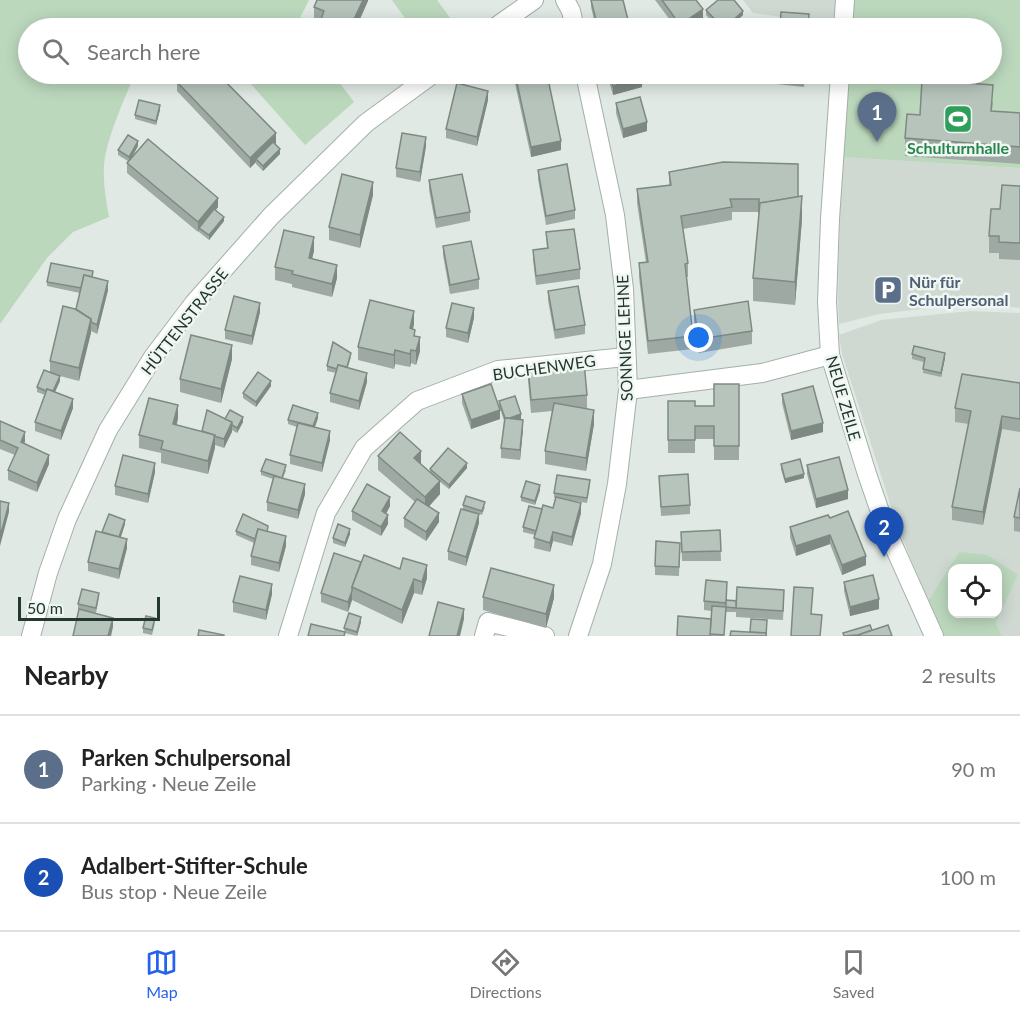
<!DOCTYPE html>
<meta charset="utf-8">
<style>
:root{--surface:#fff;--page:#f6f6f6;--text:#222;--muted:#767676;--line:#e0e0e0;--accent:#2563eb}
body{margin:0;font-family:Lato,sans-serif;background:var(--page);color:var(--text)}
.controls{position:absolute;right:18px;bottom:18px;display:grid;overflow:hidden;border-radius:12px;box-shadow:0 3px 15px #0003}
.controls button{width:54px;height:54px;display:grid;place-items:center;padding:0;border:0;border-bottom:2px solid var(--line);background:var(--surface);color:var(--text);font:30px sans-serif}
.scale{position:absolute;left:18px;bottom:15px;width:142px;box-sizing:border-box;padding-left:6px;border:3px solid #23382e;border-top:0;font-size:16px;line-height:21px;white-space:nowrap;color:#23382e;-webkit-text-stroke:4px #f0f6f2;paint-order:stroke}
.you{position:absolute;left:699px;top:338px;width:21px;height:21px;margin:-15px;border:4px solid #fff;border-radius:50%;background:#1a73e8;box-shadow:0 0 0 9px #1a73e833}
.badge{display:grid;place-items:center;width:39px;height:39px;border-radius:50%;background:var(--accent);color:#fff;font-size:20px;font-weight:700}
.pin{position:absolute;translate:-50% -50px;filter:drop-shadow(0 2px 3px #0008)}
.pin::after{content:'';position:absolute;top:32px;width:21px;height:18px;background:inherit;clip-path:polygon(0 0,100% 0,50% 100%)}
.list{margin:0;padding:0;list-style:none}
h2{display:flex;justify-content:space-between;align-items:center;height:78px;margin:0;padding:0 24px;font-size:26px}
h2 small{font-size:20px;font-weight:400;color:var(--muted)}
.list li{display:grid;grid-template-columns:39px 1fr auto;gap:18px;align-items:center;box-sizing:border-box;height:108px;padding:0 24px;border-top:2px solid var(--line)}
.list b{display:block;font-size:22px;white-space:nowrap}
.list p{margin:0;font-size:20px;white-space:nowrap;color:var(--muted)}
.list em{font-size:20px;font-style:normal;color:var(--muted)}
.icon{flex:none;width:33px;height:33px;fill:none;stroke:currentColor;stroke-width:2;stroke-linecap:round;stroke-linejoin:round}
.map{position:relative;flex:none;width:1020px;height:636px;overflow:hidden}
.search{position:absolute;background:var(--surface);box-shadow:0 3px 15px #0003;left:18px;right:18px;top:18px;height:66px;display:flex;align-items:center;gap:15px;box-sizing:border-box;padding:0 21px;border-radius:33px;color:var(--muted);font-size:22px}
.sheet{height:294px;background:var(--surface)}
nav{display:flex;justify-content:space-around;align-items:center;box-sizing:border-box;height:84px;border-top:2px solid var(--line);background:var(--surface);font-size:16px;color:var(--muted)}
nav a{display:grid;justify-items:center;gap:3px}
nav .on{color:var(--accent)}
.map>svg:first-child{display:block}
.built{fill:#cfd9d2}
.green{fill:#bbd8bd;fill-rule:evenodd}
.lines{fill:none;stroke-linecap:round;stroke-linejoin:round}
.minor-casing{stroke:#a4b0a9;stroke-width:20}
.minor{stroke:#fff;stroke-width:18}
.wall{fill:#9da9a2}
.shaded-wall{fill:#7f8984}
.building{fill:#b6c4bc;stroke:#7f8984;stroke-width:1.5}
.labels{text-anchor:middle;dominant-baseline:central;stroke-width:5;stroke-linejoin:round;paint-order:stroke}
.leisure-label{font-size:16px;font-weight:bold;fill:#27864d;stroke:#f0f6f2}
.service-label{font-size:16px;font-weight:bold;fill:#4e5e75;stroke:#f0f6f2;text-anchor:start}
.street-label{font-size:16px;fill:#23382e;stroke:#f0f6f2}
</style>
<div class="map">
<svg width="1020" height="636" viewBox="0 0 1020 636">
<rect width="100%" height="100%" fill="#e0e9e3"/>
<g class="built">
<path d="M743,0H837L836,25L753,13Z"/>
<path d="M841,157L1020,168V308L972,303L879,314L839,324L838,296Z"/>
<path d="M970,311L1020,313V636H1002L996,623L1018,575L959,552L928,601L897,525L842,354L839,335L881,320Z"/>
</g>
<g class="green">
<path d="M0,0H309L296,26L298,28H165L156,25L154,28H28V74H135C125,97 105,142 104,166C103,184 106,200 109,217L73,232L47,258L0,324Z"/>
<path d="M392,0H437L456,26L452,28H412Z"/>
<path d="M852,0H1020V168L841,157L845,74H992V28H849Z"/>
<path d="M242,74H333L354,102L305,145Z"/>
<path d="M959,552L987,555L1018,575L996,623L1002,636H944L928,601ZM952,568H998V614H952Z"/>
</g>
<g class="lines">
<g class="minor-casing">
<g id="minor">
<path d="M565,0L571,11L575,28"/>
<path d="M494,28L534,0"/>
<path d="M843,28L845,0"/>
<path d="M840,74L830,219L827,302L830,355L867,474L886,529L934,636"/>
<path d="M628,390L762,373L830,355"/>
<path d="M31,636L48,573L67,519L108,430L153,357L194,303L271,216L366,123L433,74"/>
<path d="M288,636L326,513L364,448L417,401L498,370L625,357"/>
<path d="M484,636L488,622L545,636"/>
<path d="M578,636L602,564L617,484L628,390L624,289L615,215L585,74"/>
</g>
</g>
<use href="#minor" class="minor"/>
</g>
<g class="wall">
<path d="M368,0L356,28H321V23L314,20V7Z"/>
<path d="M591,0L630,28H596L591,7Z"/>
<path d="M655,0H696L703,18L688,28H676Z"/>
<path d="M706,10L743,15L730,27L745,28H718L706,15Z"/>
<path d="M149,74H168L164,84L149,78Z"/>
<path d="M513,74H547L561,150L531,157Z"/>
<path d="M607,74H641L642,87L613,95Z"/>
<path d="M720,74H753L752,81L720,77Z"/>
<path d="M776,74H805L804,87L776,84Z"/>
<path d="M177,82L276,143L275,144L280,154L263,171L256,164V162L250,168L177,91Z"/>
<path d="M488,100L477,146L446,138V129Z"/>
<path d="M993,102L992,111L1020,113V164L905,156V138L920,115Z"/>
<path d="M616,103L647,131L623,138L616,113Z"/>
<path d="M160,110L156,125L135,119V115Z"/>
<path d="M138,146L131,159L218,207L216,210L224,221L209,240L199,232V230L198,232L127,173V163L128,161L118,155V150Z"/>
<path d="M426,146L420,182L396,177V168Z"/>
<path d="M538,170L575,210V219L546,225L538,179Z"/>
<path d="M669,172L798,197L802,219L795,305L753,301V278L759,212H732V220L683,229L688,263V277H686L693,336V349L648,354L639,277V263H646L637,203V189L669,185Z"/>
<path d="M429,180L470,212V221L436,228L429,190Z"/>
<path d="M1020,186V260L999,259V253H989V236L1000,209Z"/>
<path d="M373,195L360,248L329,240V227Z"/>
<path d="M546,232L580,269V279L536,285L533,259V250L547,248Z"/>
<path d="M443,246L479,279V289L450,294L443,255Z"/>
<path d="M314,251L312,259L337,278L332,297L292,287V284L275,280V267Z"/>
<path d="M93,277L108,290L97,334L91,331L79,381L60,376V381L55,392L73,408L61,440L35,431V422L45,395L37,392V387L50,372V361L76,309L80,293L47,286V282Z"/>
<path d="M548,291L585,325V334L555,339L548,300Z"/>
<path d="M694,310L752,331V344L699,353L694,323Z"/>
<path d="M260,312L252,345L225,339V330Z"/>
<path d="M474,318L468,343L446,337V328Z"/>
<path d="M414,324L413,329L420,351L416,365L411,363L410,367L395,364L394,369L358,360V347Z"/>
<path d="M912,354L945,358L941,377L923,373L924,362L912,359Z"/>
<path d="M351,357L348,367L367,382L359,410L330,402V393L336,373L327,371V366Z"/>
<path d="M232,359L221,403L180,392V379Z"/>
<path d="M528,367L587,395V408H584L594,424L586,471L545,464V451L552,411L531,413L528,380Z"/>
<path d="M1020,383V432L1002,429L983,525L952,520V507L969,424L955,422V408Z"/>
<path d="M739,384V460H714V439H695V453H668V401L695,406H714Z"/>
<path d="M271,386L256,407L243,398V393Z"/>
<path d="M462,394L500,419L471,429L462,403Z"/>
<path d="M782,394L823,432L791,440L782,403Z"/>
<path d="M499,401L521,419L523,429L520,460L501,458V448L504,421L499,406Z"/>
<path d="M178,418L177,425L202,431L225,419L243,422L237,433L232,430L224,448L215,445L208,474L161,463V453L139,448V435Z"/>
<path d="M318,418L315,427L330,440L322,472L290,464V455L297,427L288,424V420Z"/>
<path d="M0,421L25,441L24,444L49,464L37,492L8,480V470L15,455L0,449Z"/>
<path d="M378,456L421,464L430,472V469L467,468L449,489L440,482V494L429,506L439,522L426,541L404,527V518L415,502L378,470Z"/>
<path d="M781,464L804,478L785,483L781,469Z"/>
<path d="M807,465L848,499L816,508L807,474Z"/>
<path d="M286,470L283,478L305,494L298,519L267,511V502L273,479L261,475V471Z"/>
<path d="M155,472L148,503L115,495V486Z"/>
<path d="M659,476L690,505V514L661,516Z"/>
<path d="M590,485L587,503L565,499L581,513L572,546L553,541L550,552L534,548L535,535L523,532V527L542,509L553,508L555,498L554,497V493Z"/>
<path d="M1020,488V532L1014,531V517Z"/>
<path d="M540,490L535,505L521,501V497Z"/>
<path d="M463,505L485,507L482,515L479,514V523L466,566L448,560V551L463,509Z"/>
<path d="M390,506L386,514L388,524L381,536L352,520V511Z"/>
<path d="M830,518L866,565L842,575L830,544L796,556L790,537V527Z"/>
<path d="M125,524L121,537L127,548L119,579L88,571V562L102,533Z"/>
<path d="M720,530L721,561H682L681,532Z"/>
<path d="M236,531L268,532L286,546L279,572L251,565V556L254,543L236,535Z"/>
<path d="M350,534L345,547L333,543V538Z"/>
<path d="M680,543L679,576L655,575V566Z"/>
<path d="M361,562L400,569L427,578L422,595L414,593L402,624L352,600L348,612L321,602V593Z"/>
<path d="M844,582L879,609L850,616L844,591Z"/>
<path d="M727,591L726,600L784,599L783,620L736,617V612H726L724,636H677L711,619L712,611L704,610V601Z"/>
<path d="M272,594L266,620L233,612V602Z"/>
<path d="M99,597L96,613L81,610L113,627L78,609V604Z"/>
<path d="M483,597L554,598L546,628L483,610Z"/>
<path d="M361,622L357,636L345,633V636L344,628Z"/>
<path d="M155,623L152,635L143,633V628Z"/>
</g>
<g class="shaded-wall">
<path d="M363,0H368V1L356,28H350Z"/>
<path d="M703,9V18L688,28H680V25Z"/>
<path d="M743,11V15L729,28H724Z"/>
<path d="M166,74H168L164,84V80Z"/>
<path d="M642,78V87L613,95V86Z"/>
<path d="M488,91V100L477,146V137Z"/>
<path d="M160,105V110L156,125V121Z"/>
<path d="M647,122V131L623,138V129Z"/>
<path d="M276,133V143L257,161L256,159V162L250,168V158Z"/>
<path d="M426,137V146L420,182V172Z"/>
<path d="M138,141V146L129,162V157Z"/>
<path d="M561,141V150L531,157V147Z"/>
<path d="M280,149V154L263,171V166Z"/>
<path d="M373,182V195L360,248V235Z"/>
<path d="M802,196V219L795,305V282Z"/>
<path d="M218,198V207L200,229L199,228V230L198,232V222Z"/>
<path d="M224,217V221L209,240V235Z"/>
<path d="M314,237V251L309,271V258Z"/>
<path d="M337,265V278L332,297V284Z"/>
<path d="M108,281V290L97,334V325Z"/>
<path d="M260,303V312L252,345V336Z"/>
<path d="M474,308V318L468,343V333Z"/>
<path d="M414,311V324L410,342V328Z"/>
<path d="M91,319V333L79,381V368Z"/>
<path d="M420,337V351L416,365V351Z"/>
<path d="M232,345V359L221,403V389Z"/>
<path d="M395,350V364L394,369V355Z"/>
<path d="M411,350V363L410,367V354Z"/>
<path d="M945,353V358L941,377V373Z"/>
<path d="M367,373V382L359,410V401Z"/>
<path d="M60,376V381L52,398V394Z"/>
<path d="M271,381V386L256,407V402Z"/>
<path d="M73,399V408L61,440V431Z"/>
<path d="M178,405V418L173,438V424Z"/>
<path d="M500,410V419L471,429V420Z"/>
<path d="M594,410V424L586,471V458Z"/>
<path d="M318,413V418L313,432V428Z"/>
<path d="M521,414V419L505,420Z"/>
<path d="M1002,416V429L983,525V512Z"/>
<path d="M243,417V422L237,433V428Z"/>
<path d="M523,420V429L520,460V450Z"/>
<path d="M232,422V432L224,448V439Z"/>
<path d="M823,423V432L791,440V431Z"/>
<path d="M330,431V440L322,472V463Z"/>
<path d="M25,432V441L21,452V442Z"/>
<path d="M215,435V448L208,474V461Z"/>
<path d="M421,451V464L414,458Z"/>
<path d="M49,455V464L37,492V483Z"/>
<path d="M155,463V472L148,503V494Z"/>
<path d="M467,463V468L449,489V485Z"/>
<path d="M804,474V478L785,483V479Z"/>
<path d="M440,481V494L425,511V497Z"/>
<path d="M305,484V494L298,519V510Z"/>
<path d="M540,485V490L535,505V501Z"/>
<path d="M848,490V499L816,508V499Z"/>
<path d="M390,497V506L382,521V511Z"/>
<path d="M9,503V512L0,546V537Z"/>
<path d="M581,503V513L572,546V537Z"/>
<path d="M439,513V522L426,541V532Z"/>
<path d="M479,514V523L466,566V557Z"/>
<path d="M388,515V524L381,536V527Z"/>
<path d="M125,520V524L119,542V537Z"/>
<path d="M350,529V534L345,547V543Z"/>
<path d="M553,532V541L550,552V543Z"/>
<path d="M830,535V544L796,556V546Z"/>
<path d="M286,536V546L279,572V563Z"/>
<path d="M127,539V548L119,579V569Z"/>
<path d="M866,556V565L842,575V565Z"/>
<path d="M427,565V578L422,595V582Z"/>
<path d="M414,579V593L402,624V610Z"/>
<path d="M272,584V594L266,620V610Z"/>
<path d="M554,585V598L546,628V614Z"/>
<path d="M352,591V600L348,612V602Z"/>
<path d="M879,599V609L850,616V607Z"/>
<path d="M464,609V619L460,636H457Z"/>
<path d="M361,617V622L357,636V632Z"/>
<path d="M113,618V627L111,636H108Z"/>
</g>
<g class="building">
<path d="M317,0H363L350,28H344L321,19L324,11L314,7Z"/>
<path d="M591,0H623L630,28H598Z"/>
<path d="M662,0H696L703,9L680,25Z"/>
<path d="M718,0H734L743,11L726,27L723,26V28L706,10Z"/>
<path d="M781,12L809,14L808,28H780Z"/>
<path d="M392,20L399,28H381Z"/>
<path d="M723,26L745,28H723Z"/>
<path d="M149,74H166L164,80Z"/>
<path d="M185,74H218L276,133L250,158L177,82Z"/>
<path d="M515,74H547L561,141L531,147Z"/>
<path d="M610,74H641L642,78L613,86Z"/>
<path d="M922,80L993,85L991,111L1020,113V147L905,138L907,114L920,115Z"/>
<path d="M457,83L488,91L477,137L446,129Z"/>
<path d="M640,97L647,122L623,129L616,103Z"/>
<path d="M139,100L160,105L156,121L135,115Z"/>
<path d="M402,133L426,137L420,172L396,168Z"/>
<path d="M128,135L138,141L129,157L118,150Z"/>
<path d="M148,139L218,198L198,222L127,163Z"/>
<path d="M273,142L280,149L263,166L256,159Z"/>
<path d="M723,162L798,164V197L760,203L759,213V199H730L732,207L681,216L688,263L685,264L693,336L648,341L639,263L648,262L637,189L671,185L669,172Z"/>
<path d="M567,164L575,210L546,216L538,170Z"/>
<path d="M342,174L373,182L360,235L329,227Z"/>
<path d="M462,174L470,212L436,218L429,180Z"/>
<path d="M1002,185L1020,186V243L999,242V236H989L991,209H1000Z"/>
<path d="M802,196L795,282L753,278L760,203Z"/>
<path d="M214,209L224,217L209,235L199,228Z"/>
<path d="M574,229L580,269L536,276L533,250L548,248L546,232Z"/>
<path d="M284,230L314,237L309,258L337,265L332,284L292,274L293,271L275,267Z"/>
<path d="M471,241L479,279L450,285L443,246Z"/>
<path d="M51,263L93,271L92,277L84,275L81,288L47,282Z"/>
<path d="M84,275L108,281L97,325L91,322V319L76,309Z"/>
<path d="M578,286L585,325L555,330L548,291Z"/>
<path d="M234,296L260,303L252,336L225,330Z"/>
<path d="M370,300L414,311L410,328L415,330L414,336L420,337L416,351L411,350L410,354L395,350L394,355L358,347Z"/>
<path d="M748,301L752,331L699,339L694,310Z"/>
<path d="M452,303L474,308L468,333L446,328Z"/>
<path d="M63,306L75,309L91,319L79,368L50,361Z"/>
<path d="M191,335L232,345L221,389L180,379Z"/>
<path d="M333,342L351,353L347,367L338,365L337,369L327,366Z"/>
<path d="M914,346L945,353L941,373L923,369L925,358L912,354Z"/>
<path d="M584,362L587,395L531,400L528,367Z"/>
<path d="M338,365L367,373L359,401L330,393Z"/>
<path d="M44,370L60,376L53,391L47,389L46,391L37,387Z"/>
<path d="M258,372L271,381L256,402L243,393Z"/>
<path d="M962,374L1020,383V419L1002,416L983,512L952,507L971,411L955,408Z"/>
<path d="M491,384L500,410L471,420L462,394Z"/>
<path d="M714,384H739V446H714V426H695V440H668V401H695V406H714Z"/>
<path d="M813,386L823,423L791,431L782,394Z"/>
<path d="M47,389L73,399L61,431L35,422Z"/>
<path d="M515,396L521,414L510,418H505L499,401Z"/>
<path d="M149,398L178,405L173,424L215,435L208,461L161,449L163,441L139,435Z"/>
<path d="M554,403L594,410L586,458L545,451Z"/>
<path d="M293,405L318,413L313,426L288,420Z"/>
<path d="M207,410L232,422L224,439L214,436L215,435L202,431Z"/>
<path d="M230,410L243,417L237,428L232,425V422L225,419Z"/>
<path d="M505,418L523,420L520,450L501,448Z"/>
<path d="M0,421L25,432L21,442L49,455L37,483L8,470L18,448L0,440Z"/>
<path d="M298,423L330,431L322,463L290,455Z"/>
<path d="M400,432L421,451L414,458L440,481L425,497L378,456Z"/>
<path d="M448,448L467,463L449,485L430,469Z"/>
<path d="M123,455L155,463L148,494L115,486Z"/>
<path d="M839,457L848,490L816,499L807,465Z"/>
<path d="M266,459L286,465L282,478L261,471Z"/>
<path d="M800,459L804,474L785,479L781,464Z"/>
<path d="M688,474L690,505L661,507L659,476Z"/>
<path d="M557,475L590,480L587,498L554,493Z"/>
<path d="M274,476L305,484L298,510L267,502Z"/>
<path d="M526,481L540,485L535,501L521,497Z"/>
<path d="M367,484L390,497L382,511L388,515L381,527L352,511Z"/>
<path d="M1020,488V518L1014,517Z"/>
<path d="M466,496L485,502L482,511L463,505Z"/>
<path d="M556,497L581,503L572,537L553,532L550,543L534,538L543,505L553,508Z"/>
<path d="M417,499L439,513L426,532L404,518Z"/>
<path d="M0,501L9,503L0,537Z"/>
<path d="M529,506L542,509L536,531L523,527Z"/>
<path d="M461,509L479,514L466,557L448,551Z"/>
<path d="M848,511L866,556L842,565L830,535L796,546L790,527L828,515L830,518Z"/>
<path d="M109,514L125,520L119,537L102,532Z"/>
<path d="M243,514L268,526L267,532L258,529L255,539L236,531Z"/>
<path d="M338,524L350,529L345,543L333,538Z"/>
<path d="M258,529L286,536L279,563L251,556Z"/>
<path d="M720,530L721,551L682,552L681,532Z"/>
<path d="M96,531L127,539L119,569L88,562Z"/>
<path d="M656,541L680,543L679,567L655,566Z"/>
<path d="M334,553L361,562L352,587V591L348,602L321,593Z"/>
<path d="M364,555L400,569L403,558L427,565L422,582L414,579L402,610L352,587Z"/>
<path d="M491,568L554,585L546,614L483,597Z"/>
<path d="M873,575L879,599L850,607L844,582Z"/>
<path d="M240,576L272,584L266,610L233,602Z"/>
<path d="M706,580L727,582L726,603L704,601Z"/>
<path d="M737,587L784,590L783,611L736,608Z"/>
<path d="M794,587L813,588L811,614L822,615L820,636H791Z"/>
<path d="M82,589L99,593L96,608L78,604Z"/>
<path d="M726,600L736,601V608L726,607L724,635L710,634L712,606L726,607Z"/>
<path d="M438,602L464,609L457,636H429Z"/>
<path d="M79,609L113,618L108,636H73Z"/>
<path d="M349,613L361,617L357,632L344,628Z"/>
<path d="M146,616L155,618L152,630L143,628Z"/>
<path d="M678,616L711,619L710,636H677Z"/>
<path d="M751,619L767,620L766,636V633L750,632Z"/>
<path d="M311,624L345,632L344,636H308Z"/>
<path d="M870,625L872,630L858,635V636L856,635L844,636L843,633Z"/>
<path d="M888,625L892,636H858V635Z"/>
<path d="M199,630L224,635V636H198Z"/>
<path d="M731,631L766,633V636H730Z"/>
</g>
<defs>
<g id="stadium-square" transform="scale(1.5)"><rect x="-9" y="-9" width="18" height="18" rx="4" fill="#2e9e5b" stroke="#f0f6f2"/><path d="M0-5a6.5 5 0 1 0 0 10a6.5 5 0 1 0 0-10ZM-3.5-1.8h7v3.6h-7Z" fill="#fff"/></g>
<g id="parking-square" transform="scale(1.5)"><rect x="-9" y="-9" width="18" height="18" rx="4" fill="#5c6f8a" stroke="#f0f6f2"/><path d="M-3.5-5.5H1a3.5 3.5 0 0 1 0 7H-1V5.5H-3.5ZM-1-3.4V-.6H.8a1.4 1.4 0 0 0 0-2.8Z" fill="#fff"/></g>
</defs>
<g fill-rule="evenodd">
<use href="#stadium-square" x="958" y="119"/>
<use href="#parking-square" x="888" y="290"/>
</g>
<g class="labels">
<g class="leisure-label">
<text x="958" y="147">Schulturnhalle</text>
</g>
<g class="service-label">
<text x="909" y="281">Nür für<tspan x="909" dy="18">Schulpersonal</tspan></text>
</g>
<g class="street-label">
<text transform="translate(184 321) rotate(-52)">HÜTTENSTRASSE</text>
<text transform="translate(624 338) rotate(-92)">SONNIGE LEHNE</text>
<text transform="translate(544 367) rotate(-8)">BUCHENWEG</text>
<text transform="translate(844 398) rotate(74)">NEUE ZEILE</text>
</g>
</g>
</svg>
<div class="controls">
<button><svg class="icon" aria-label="locate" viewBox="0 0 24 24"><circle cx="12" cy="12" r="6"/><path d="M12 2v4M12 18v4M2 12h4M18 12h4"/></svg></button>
</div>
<div class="scale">50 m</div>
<div class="you"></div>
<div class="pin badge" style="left:877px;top:142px;background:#5c6f8a">1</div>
<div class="pin badge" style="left:884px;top:557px;background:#1a4fb4">2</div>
<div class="search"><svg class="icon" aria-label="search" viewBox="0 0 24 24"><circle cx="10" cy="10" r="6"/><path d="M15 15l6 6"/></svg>Search here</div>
</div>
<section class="sheet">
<h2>Nearby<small>2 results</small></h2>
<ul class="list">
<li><span class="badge" style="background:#5c6f8a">1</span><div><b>Parken Schulpersonal</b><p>Parking · Neue Zeile</p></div><em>90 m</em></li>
<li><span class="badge" style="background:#1a4fb4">2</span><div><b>Adalbert-Stifter-Schule</b><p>Bus stop · Neue Zeile</p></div><em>100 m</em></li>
</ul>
</section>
<nav>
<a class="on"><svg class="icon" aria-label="map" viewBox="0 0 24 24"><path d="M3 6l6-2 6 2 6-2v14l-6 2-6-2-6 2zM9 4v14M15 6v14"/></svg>Map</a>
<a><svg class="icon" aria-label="directions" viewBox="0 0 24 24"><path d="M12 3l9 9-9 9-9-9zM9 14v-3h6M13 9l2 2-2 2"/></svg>Directions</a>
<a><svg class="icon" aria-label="saved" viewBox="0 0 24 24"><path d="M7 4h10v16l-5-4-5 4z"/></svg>Saved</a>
</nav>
